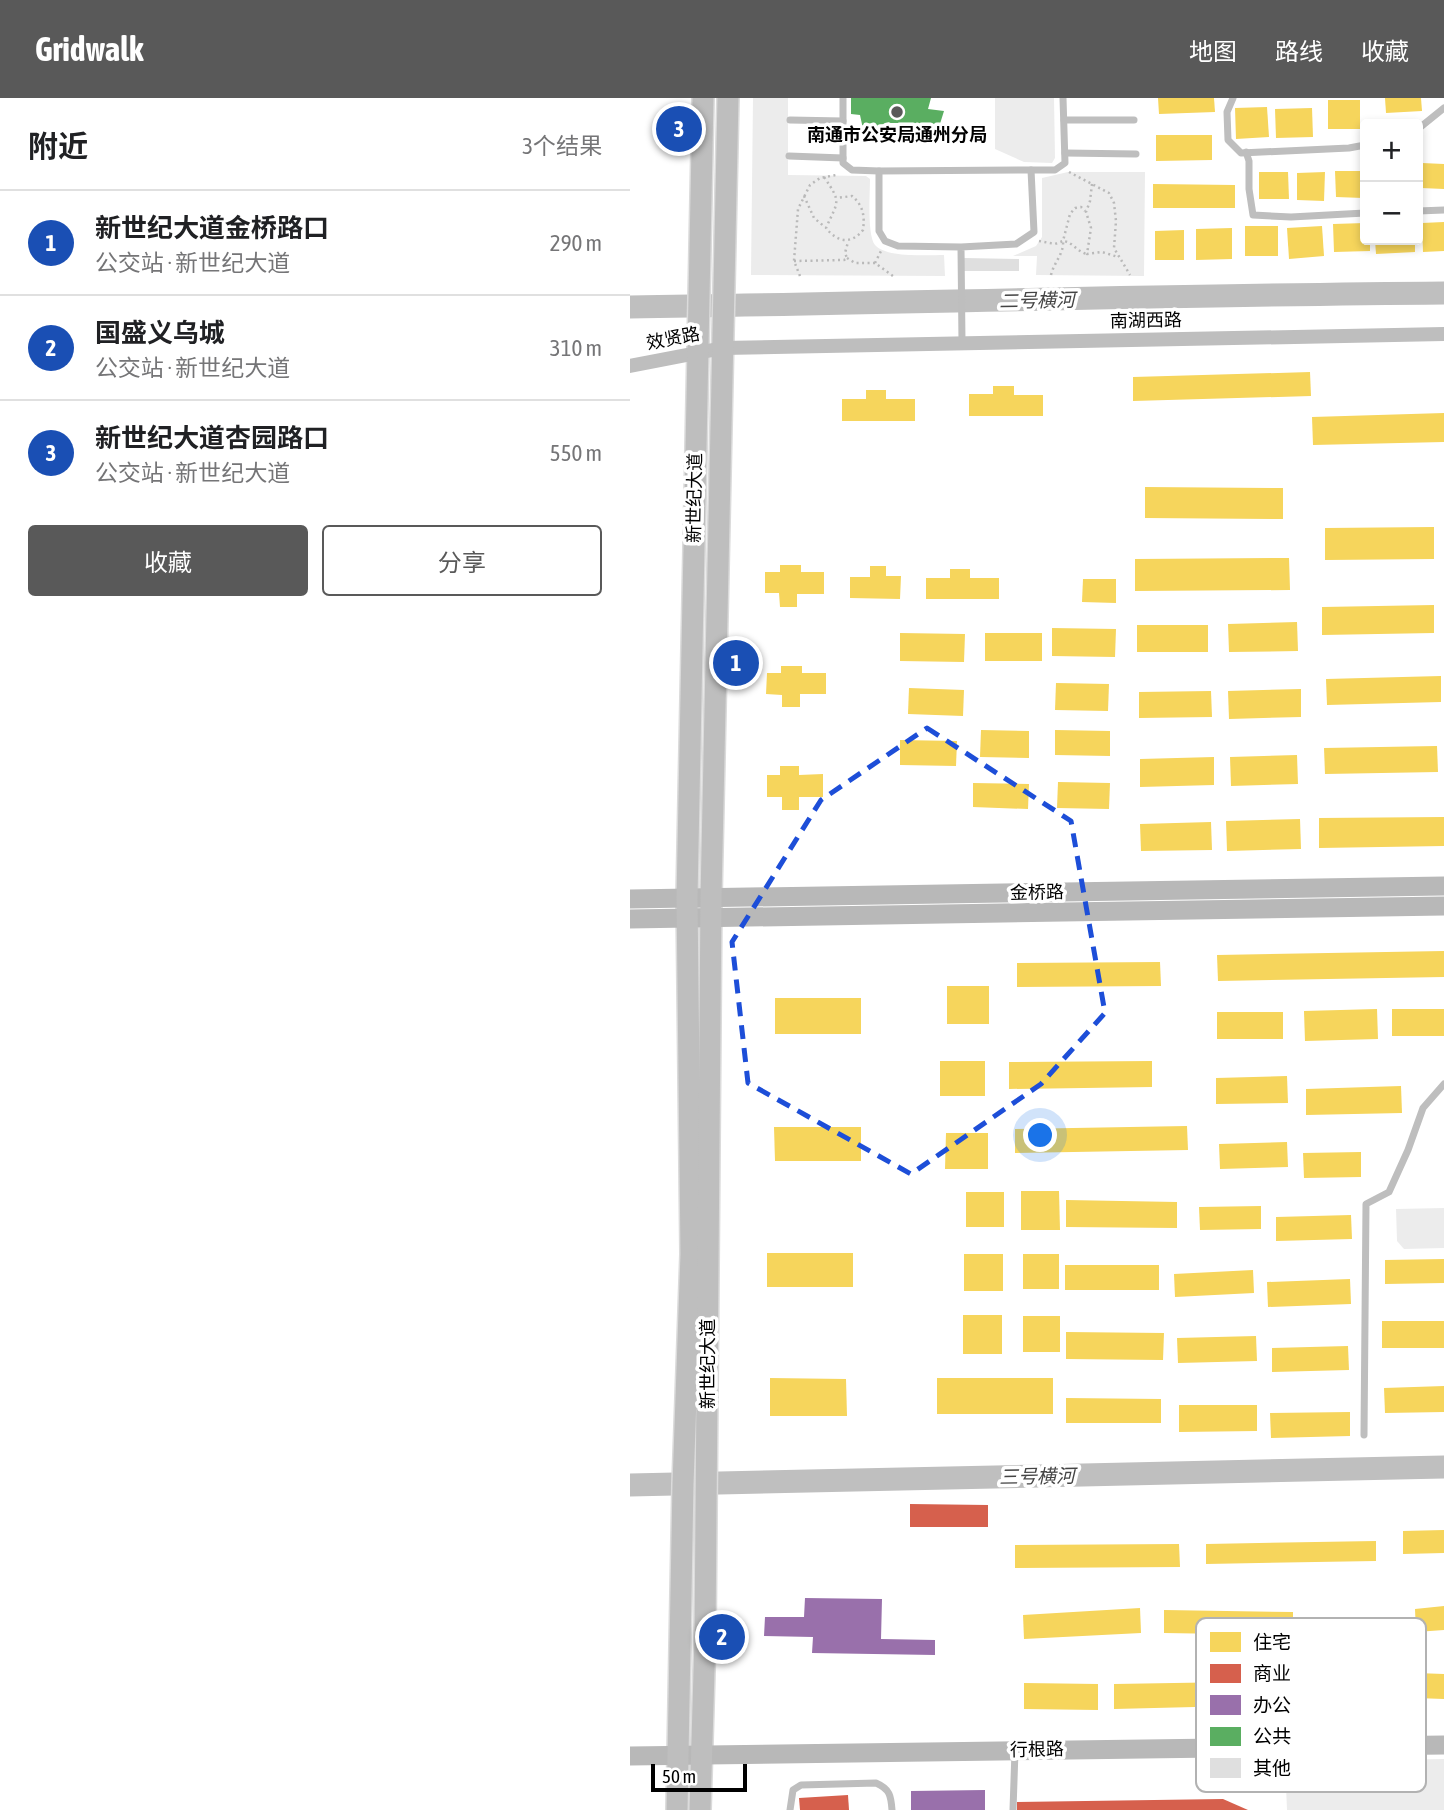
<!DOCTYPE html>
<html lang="zh">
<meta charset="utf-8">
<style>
:root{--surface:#fff;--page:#f2f2f2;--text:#202124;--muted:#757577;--line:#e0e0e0;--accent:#595959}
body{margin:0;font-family:"Asap Condensed","Noto Sans SC",sans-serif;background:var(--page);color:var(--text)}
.controls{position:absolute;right:21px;top:21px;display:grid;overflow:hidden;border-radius:7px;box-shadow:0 4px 10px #0003}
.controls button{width:63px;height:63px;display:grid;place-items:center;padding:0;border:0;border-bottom:2px solid var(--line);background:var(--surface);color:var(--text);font:35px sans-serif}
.scale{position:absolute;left:21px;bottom:18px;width:96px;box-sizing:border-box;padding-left:7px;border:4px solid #000;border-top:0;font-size:19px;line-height:24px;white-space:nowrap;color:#000;-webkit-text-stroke:5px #fff;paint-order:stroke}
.you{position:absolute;left:411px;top:1038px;width:24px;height:24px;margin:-18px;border:5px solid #fff;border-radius:50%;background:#1a73e8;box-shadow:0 0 0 10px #1a73e833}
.badge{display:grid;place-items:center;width:46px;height:46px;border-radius:50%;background:var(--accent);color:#fff;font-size:23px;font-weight:700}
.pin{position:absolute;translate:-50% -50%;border:4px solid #fff;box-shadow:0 2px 7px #0006}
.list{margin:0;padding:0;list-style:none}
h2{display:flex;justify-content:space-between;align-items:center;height:91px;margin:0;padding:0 28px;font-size:30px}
h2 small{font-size:23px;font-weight:400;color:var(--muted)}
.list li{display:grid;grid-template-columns:46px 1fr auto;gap:21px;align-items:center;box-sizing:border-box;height:105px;padding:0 28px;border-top:2px solid var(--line)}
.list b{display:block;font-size:26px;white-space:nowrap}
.list p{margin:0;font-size:23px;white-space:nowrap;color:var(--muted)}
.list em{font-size:23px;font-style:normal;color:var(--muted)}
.actions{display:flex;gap:14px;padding:21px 28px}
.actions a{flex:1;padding:16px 0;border:2px solid var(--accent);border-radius:7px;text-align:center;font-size:24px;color:var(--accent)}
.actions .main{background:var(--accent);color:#fff}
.map{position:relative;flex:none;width:814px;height:1712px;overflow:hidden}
header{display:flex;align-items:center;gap:42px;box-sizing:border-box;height:98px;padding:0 35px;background:var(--accent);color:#fff}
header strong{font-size:33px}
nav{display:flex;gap:38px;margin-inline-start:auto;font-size:24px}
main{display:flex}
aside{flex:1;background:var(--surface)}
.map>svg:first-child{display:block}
.green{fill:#ececec}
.homes{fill:#f6d55c}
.shops{fill:#d6604d}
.offices{fill:#9970ab}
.public{fill:#5aae61}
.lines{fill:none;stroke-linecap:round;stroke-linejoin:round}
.river{stroke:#bfbfbf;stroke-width:23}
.building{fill:#dfdfdf}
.primary-casing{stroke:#dbdbdb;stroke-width:24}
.path{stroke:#b9b9b9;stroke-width:2.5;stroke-dasharray:2 3.5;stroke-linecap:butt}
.lane{stroke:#bebebe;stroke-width:7}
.street{stroke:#bebebe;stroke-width:14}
.secondary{stroke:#b8b8b8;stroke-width:19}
.primary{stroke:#bebebe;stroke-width:21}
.marked{fill:none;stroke:#1d4ed8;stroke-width:5;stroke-dasharray:14 9;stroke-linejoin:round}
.poi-dot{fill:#595959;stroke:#fff;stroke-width:2.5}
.labels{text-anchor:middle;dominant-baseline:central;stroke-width:7;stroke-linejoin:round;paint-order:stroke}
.poi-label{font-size:18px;font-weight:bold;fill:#000;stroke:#fff}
.street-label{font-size:18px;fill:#000;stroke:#fff}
.water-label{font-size:19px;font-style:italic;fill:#444;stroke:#fff}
.key{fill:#fff;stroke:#b2b2b2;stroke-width:2}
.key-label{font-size:19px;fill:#000}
</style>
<header>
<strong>Gridwalk</strong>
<nav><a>地图</a><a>路线</a><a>收藏</a></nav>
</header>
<main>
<aside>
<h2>附近<small>3个结果</small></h2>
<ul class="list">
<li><span class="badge" style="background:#1a4fb4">1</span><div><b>新世纪大道金桥路口</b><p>公交站 · 新世纪大道</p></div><em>290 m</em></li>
<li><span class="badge" style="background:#1a4fb4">2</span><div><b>国盛义乌城</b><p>公交站 · 新世纪大道</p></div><em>310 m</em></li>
<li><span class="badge" style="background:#1a4fb4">3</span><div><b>新世纪大道杏园路口</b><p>公交站 · 新世纪大道</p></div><em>550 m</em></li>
</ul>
<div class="actions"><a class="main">收藏</a><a>分享</a></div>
</aside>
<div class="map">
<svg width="814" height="1712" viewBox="0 0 814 1712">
<rect width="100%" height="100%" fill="#fff"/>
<g class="green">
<path d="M123,0H158V77L236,78L240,81C240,96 237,137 245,147C256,160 298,157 314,157L315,178L121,177Z"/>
<path d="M365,0H424L425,60L422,65L394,64L365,51Z"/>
<path d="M438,74H515L514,178L406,177L407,158H383L406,148L412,139V80Z"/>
<path d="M814,1110V1150L774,1151L767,1143L766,1111Z"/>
<path d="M814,1661V1712H657L655,1664Z"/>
</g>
<g class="homes">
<path d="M528,0H584L585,14L529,16Z"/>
<path d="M755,0H791L792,13L756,15Z"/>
<rect x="698" y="2" width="32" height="29"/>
<path d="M637,9L639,39L606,41L605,10Z"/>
<path d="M682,10L683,39L646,40L645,11Z"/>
<path d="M526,37H582V62L526,63Z"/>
<path d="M792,65L814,66V91L791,90Z"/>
<path d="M705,73H733V100L706,99Z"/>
<path d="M629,74H658L659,101H629Z"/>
<path d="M695,74L694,103L667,102V75Z"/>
<path d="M523,86L605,87V110H523Z"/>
<path d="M814,124V153L793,154L792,125Z"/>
<path d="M735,125V142H740V153L704,154L703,126Z"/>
<rect x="615" y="128" width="33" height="30"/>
<path d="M692,128L694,158L659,161L657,130Z"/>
<path d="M602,130V161L566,162V131Z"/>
<path d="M554,132V162H525V133Z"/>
<path d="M745,142H785V154L746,156Z"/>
<path d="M680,274L681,298L503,303V279Z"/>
<path d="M363,288H384V297H413V318H339V296H363Z"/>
<path d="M236,292H256V301H285V323H212V301H236Z"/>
<path d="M814,315V344L683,347L682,319Z"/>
<path d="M515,389L653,390V421L515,420Z"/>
<path d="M804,429V461L695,462V430Z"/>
<path d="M659,460L660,492L505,493V461Z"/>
<path d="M150,467H171V474H194V496H167V509H150L149,495H135V474H150Z"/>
<path d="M240,468H256V478H271L270,501L220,500V479H240Z"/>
<path d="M320,471H340V480H369V501H296V480H320Z"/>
<path d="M453,481H486V505L452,504Z"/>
<path d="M804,507V535L692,537V509Z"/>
<path d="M667,524L668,553L599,554L598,526Z"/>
<rect x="507" y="527" width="71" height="27"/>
<path d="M422,530L486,531L485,559L422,558Z"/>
<path d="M270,535L335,536L334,564L270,563Z"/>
<rect x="355" y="535" width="57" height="28"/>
<path d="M151,568H172V575H196V596H170V609H152V597L136,596L137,575H151Z"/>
<path d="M811,578V604L697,607L696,581Z"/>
<path d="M426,585L479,586L478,613L425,612Z"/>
<path d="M279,590L334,592L333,618L278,616Z"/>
<path d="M671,591V619L599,621L598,593Z"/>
<path d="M581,593L582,619L509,620V594Z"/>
<path d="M351,632L399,633V660L350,659Z"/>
<path d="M425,632L480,633V658L425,657Z"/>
<path d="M270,642L327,643L326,668L270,667Z"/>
<path d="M807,648L808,674L695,676L694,650Z"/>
<path d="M667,657L668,686L601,688L600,659Z"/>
<path d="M584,659V687L510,689V661Z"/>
<path d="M150,668H169V677L193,676V699H169V712H152V699H137V677H150Z"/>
<path d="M428,684L480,685L479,711L427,710Z"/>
<path d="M343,685L399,686L398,711L343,709Z"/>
<path d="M814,719V748L689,750V720Z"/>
<path d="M670,721L671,751L597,753L596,723Z"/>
<path d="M581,724L582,752L511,753L510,726Z"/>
<path d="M814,853V879L588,883L587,857Z"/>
<path d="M530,864L531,888L387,889V865Z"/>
<rect x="317" y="888" width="42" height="38"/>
<rect x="145" y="900" width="86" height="36"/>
<path d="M747,911L748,941L675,943L674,913Z"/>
<rect x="762" y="911" width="52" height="27"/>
<rect x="587" y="914" width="66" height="27"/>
<rect x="310" y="963" width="45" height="35"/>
<path d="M522,963V989L379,991V964Z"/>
<path d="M657,978L658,1005L586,1006V980Z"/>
<path d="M771,988L772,1015L676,1017V991Z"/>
<path d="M557,1028L558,1052L385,1055V1031Z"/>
<path d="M144,1029H231V1063H145Z"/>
<path d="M316,1035H358V1071H315Z"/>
<path d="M657,1044L658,1069L590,1071L589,1046Z"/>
<path d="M731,1054V1079L674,1080L673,1055Z"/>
<path d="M391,1093H429L430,1132H391Z"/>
<rect x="336" y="1094" width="38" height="35"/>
<path d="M436,1102L547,1104V1130L436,1129Z"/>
<path d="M631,1108V1131L570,1132L569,1109Z"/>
<path d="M721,1117L722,1141L646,1143V1119Z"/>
<rect x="137" y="1155" width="86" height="34"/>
<rect x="334" y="1156" width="39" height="37"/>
<rect x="393" y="1156" width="36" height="35"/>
<path d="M814,1161V1185L755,1186V1162Z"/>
<rect x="435" y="1167" width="94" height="25"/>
<path d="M623,1172L624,1195L545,1199L544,1176Z"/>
<path d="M720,1181L721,1206L638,1209L637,1184Z"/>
<rect x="333" y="1217" width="39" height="39"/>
<rect x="393" y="1218" width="37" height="36"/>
<rect x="752" y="1223" width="62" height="27"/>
<path d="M436,1234L534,1235L533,1262L436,1261Z"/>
<path d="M626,1238L627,1263L548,1265L547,1240Z"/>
<path d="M718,1248L719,1272L642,1274V1250Z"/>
<path d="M140,1280L216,1281L217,1318H140Z"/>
<rect x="307" y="1280" width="116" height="36"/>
<path d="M814,1288V1314L755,1315L754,1290Z"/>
<path d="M436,1300L531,1301V1325H436Z"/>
<path d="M549,1307H627V1333L549,1334Z"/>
<path d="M720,1314V1338L641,1340L640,1315Z"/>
<path d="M814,1432V1455L773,1456V1433Z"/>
<path d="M746,1443V1463L576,1466V1446Z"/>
<path d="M549,1446L550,1469L385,1470V1447Z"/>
<path d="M814,1508V1532L786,1534L785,1511Z"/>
<path d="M510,1510L511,1535L394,1541L393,1517Z"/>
<path d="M534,1512L663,1514V1537L534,1535Z"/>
<path d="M759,1574L814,1576V1601L758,1599Z"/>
<path d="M604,1584L605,1608L484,1611V1586Z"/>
<path d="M394,1585L468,1586V1612L394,1611Z"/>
</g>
<g class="shops">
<path d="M280,1406L358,1407V1429H280Z"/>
<path d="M218,1697L219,1712H170L169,1700Z"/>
<path d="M593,1701L618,1712H387V1704Z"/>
</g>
<g class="offices">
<path d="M175,1500L252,1501L251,1541L305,1542V1557L182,1555L183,1539L134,1538L135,1519H174Z"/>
<path d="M355,1692V1712H281V1693Z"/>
</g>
<path class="public" d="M221,0H301L298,11L314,13L309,29L281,25H260L233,31L230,17L221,16Z"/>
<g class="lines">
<g class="river">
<path d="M0,209C271,205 543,197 814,195"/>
<path d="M0,1387L814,1369"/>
</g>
</g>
<path class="building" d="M334,160L389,161V173H334Z"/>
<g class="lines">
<g class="primary-casing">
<g id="primary">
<path d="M47,1712L53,1386L61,1156L57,800L73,0"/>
<path d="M70,1712L75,1539L81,800L98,0"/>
</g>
</g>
<g class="path">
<path d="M439,74L479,95L484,105L486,123L484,150L500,177"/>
<path d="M194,79C212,105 208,103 196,130C207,144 221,147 233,132C235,118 233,107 222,98L207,100"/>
<path d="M462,86L460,103L456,114L461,130L457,156L472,154L488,159"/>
<path d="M174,98L184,120L195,129"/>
<path d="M409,143L425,146L433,143L440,116L445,110L451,109L455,113"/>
<path d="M217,160L225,165H245L263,178"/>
<path d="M164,163L214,162L217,160L215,155L218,144"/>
<path d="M245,165L251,153"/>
<path d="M421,177C424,164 434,156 433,143C443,144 447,154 457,156"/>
<path d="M170,178L164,163L168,111L180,87L190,80L206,77"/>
</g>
<g class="lane">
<path d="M213,0V65L222,72L249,73"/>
<path d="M603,0L597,14L598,42L611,55L719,50L735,47"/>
<path d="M160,22L213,23"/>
<path d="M434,22H504"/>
<path d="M788,31L814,10"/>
<path d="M616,54L619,63V91L623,117L661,119L735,115"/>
<path d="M435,55L506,56"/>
<path d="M159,58L213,60"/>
<path d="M401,72H425L435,65L433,0"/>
<path d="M788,113L814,112"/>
<path d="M331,149L386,146L404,134L401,72L249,73V133L255,143L268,148L331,149L332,244"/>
<path d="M734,1337L736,1106L759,1094L778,1052L793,1010L814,986"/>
<path d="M160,1712L163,1692L171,1687L246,1685C260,1691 261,1698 262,1712"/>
<path d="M383,1712L385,1653"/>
</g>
<path class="street" d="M0,268L93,250L814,236"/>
<g class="secondary">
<path d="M0,801L814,788"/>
<path d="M0,821L814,808"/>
<path d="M0,1658L814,1647"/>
</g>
<use href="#primary" class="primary"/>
</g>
<path class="marked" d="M297,630L441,723L475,915L411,986L281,1076L118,985L102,844L191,702Z"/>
<circle class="poi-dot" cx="267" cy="14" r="7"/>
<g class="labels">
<g class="poi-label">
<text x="267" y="36">南通市公安局通州分局</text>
</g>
<g class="street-label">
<text transform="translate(516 222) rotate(-1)">南湖西路</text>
<text transform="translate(43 240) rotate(-11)">效贤路</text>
<text transform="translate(64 400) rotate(-89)">新世纪大道</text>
<text transform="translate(407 794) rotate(-1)">金桥路</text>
<text transform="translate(77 1266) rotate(-90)">新世纪大道</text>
<text transform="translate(407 1651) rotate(-1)">行根路</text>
</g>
<g class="water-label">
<text transform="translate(407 202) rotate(-1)">二号横河</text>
<text transform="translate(407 1378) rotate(-1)">三号横河</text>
</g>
</g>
<rect x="566" y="1520" width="230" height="174" rx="10" class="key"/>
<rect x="580" y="1534" width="31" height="20" fill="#f6d55c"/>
<rect x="580" y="1566" width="31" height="19" fill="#d6604d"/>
<rect x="580" y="1597" width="31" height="20" fill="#9970ab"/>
<rect x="580" y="1629" width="31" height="19" fill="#5aae61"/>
<rect x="580" y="1660" width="31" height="20" fill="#dfdfdf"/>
<g class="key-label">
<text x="623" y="1551">住宅</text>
<text x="623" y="1582">商业</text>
<text x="623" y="1614">办公</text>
<text x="623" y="1645">公共</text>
<text x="623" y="1677">其他</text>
</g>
</svg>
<div class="controls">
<button>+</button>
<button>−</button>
</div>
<div class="scale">50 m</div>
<div class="you"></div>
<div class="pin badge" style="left:106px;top:565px;background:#1a4fb4">1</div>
<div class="pin badge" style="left:92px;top:1539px;background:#1a4fb4">2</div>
<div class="pin badge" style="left:49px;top:31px;background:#1a4fb4">3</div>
</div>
</main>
